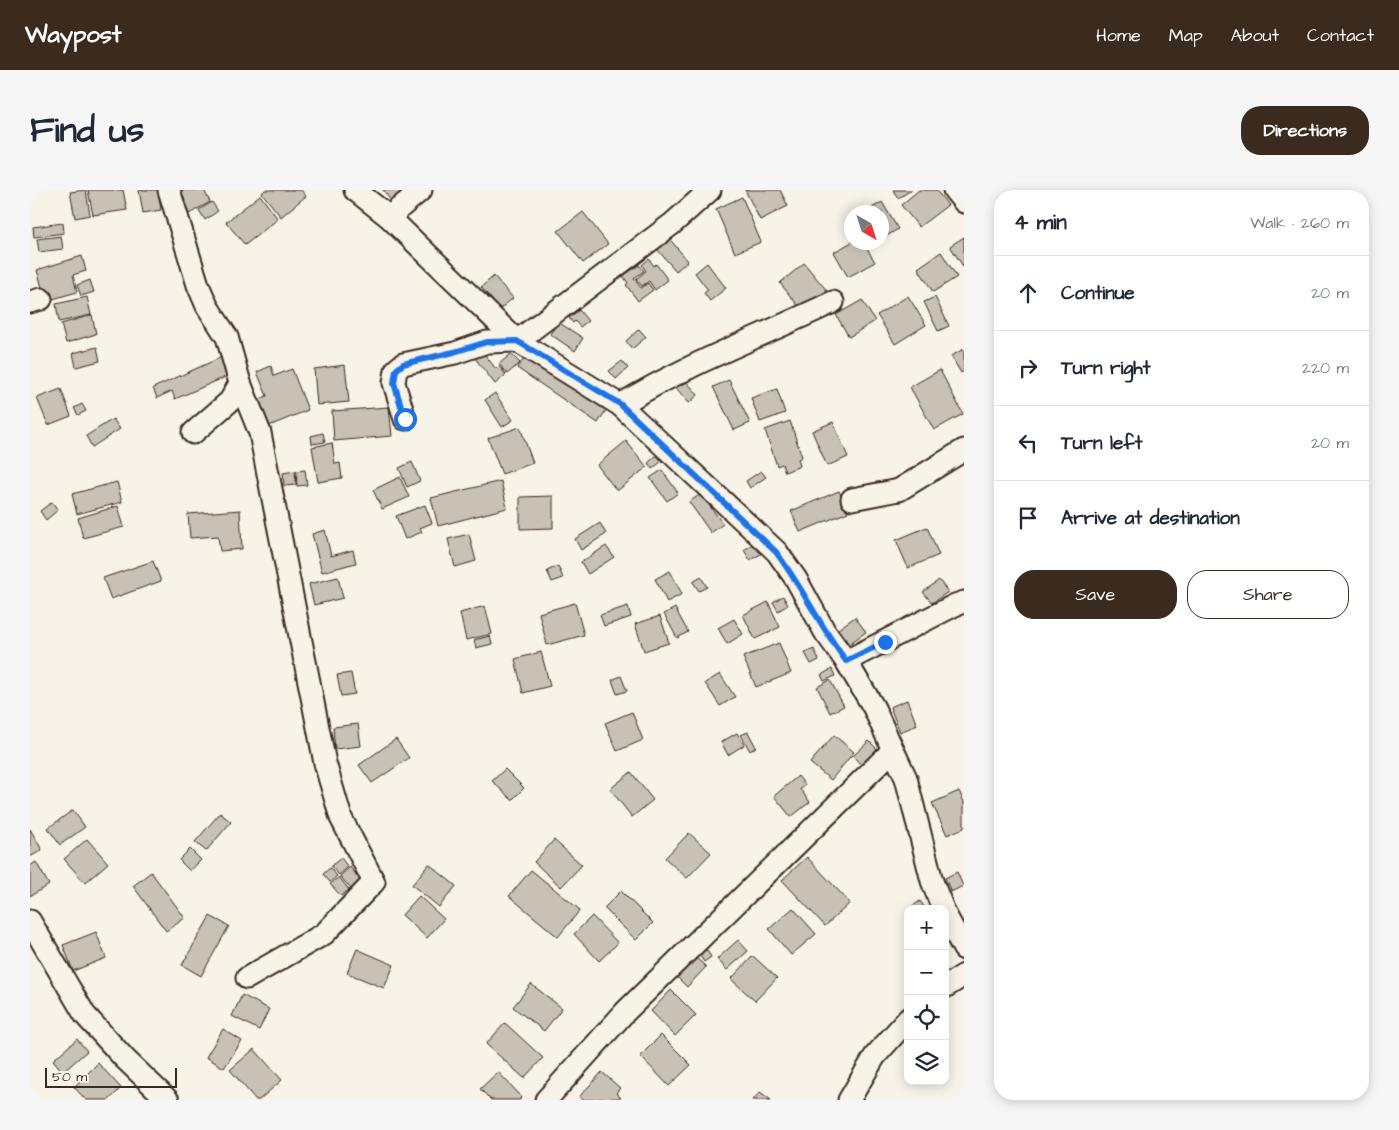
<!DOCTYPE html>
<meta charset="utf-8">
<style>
:root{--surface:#fff;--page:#f6f6f7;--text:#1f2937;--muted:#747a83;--line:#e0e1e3;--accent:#3b2a1e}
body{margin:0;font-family:"Architects Daughter",sans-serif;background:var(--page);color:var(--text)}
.controls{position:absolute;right:15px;bottom:15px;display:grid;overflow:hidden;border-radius:10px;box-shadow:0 2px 12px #0003}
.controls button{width:45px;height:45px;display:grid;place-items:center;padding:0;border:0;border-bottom:1px solid var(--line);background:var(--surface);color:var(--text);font:25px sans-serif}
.compass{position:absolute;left:814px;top:15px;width:45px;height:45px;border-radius:50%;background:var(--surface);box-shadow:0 2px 12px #0003;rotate:141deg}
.scale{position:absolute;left:15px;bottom:12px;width:132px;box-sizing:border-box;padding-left:5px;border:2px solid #3b2a1e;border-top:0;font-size:14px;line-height:18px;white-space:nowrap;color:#3b2a1e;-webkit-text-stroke:4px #f7f3e8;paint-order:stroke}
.stop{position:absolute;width:15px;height:15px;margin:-11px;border:4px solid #1a73e8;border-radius:50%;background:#fff}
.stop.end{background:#1a73e8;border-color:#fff;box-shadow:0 1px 5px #0008}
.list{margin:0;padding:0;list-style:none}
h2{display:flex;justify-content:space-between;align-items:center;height:65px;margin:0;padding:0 20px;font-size:21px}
h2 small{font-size:16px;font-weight:400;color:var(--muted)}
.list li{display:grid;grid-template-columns:32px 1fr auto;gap:15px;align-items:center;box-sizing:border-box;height:75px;padding:0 20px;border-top:1px solid var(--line)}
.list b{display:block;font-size:19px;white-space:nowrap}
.list em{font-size:16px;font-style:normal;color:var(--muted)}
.actions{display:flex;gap:10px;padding:15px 20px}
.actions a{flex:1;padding:11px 0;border:1px solid var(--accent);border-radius:20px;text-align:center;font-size:18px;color:var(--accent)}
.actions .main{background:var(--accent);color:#fff}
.icon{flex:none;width:28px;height:28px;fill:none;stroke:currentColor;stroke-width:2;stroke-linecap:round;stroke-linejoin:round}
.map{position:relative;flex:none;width:934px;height:910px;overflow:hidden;border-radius:20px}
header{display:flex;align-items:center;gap:30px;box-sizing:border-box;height:70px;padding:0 25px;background:var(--accent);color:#fff}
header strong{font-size:24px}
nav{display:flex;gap:28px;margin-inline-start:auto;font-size:18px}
.intro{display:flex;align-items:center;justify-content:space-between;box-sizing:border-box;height:120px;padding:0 30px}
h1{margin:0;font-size:35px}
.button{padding:12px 22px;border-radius:20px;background:var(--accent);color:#fff;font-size:18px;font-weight:700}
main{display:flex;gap:30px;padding:0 30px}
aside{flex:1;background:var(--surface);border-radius:20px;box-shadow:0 2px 12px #0003}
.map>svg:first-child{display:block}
.building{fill:#c8c1b6;stroke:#3b2a1e}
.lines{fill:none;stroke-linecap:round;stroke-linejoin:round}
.minor-casing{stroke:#3b2a1e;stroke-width:25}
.minor{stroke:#f7f3e8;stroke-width:21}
.route{stroke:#1a73e8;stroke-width:6}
</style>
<header>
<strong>Waypost</strong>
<nav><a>Home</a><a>Map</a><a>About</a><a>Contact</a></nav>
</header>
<div class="intro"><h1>Find us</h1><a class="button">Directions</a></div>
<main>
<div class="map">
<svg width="934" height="910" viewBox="0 0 934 910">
<rect width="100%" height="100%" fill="#f7f3e8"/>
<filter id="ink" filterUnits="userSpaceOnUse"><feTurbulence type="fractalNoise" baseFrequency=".02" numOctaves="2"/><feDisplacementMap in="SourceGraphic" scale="10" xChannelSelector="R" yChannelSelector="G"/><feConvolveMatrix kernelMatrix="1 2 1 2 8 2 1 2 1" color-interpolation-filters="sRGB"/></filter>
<g filter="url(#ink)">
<g class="building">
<path d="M56,0L60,25L45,28L40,2Z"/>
<path d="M58,0H93L97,20L63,25Z"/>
<path d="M109,0H128L131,20L113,23Z"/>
<path d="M144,0H174L180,12L157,25Z"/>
<path d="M235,0H271L276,6L251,27L232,3Z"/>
<path d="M353,0H374L376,2L362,12Z"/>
<path d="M715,0H750L758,16L730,30Z"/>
<path d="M863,0H882L868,8Z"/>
<path d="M889,0H906L918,15L889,37L871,15Z"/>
<path d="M230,5L248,29L215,55L196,32Z"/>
<path d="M712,7L731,52L705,63L686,19Z"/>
<path d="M182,12L188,21L175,30L169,20Z"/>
<path d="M852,12L868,39L852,49V22H835Z"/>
<path d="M553,22L578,54L553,73L528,41Z"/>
<path d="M33,33L34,43L4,47L3,37Z"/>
<path d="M31,46L33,59L9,62L7,49Z"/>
<path d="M637,46L658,71L646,81L625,57Z"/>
<path d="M934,47V78L920,56Z"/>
<path d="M822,52H833L845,72L818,87L804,62Z"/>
<path d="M911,62L927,87L903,102L888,78Z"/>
<path d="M52,66L56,81L43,85L47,102L16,111L7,80Z"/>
<path d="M619,69L624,76L626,74L638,90L625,100L619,91L612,96L606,89L616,81L612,75Z"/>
<path d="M677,73L696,98L680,111L674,103L678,100L665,83Z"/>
<path d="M774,73L798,102L773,122L750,93Z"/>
<path d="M609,75L614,81L604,88L611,98L618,93L623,100L608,111L596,95L598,93L593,86Z"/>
<path d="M464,86L483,108L470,119L451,97Z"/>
<path d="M60,90L64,102L51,106L47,95Z"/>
<path d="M878,106L896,135L865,154L847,125Z"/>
<path d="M57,107L61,125L29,132L26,114Z"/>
<path d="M905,107L919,136L908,141L894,112Z"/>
<path d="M832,110L845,131L819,147L806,125Z"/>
<path d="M549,120L558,131L550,137L545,131L543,133L539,128Z"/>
<path d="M62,125L66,144L36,153L31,134Z"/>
<path d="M528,132L553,148L545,161L520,144Z"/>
<path d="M609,139L616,147L602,159L596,151Z"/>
<path d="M67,157L70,171L46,177L43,163Z"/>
<path d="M449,157L466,179L469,176L476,185L465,194L441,163Z"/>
<path d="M934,159V181L931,183L921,166Z"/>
<path d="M481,164L490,173L477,184L469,174Z"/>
<path d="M496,166L576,220L568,233L487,178Z"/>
<path d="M192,167L200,185L145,209L142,201L127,208L123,198Z"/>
<path d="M592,171L598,178L586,189L579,181Z"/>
<path d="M315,175L319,212L287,215L284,179Z"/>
<path d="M241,176L244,186L262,179L278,220L239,236L228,210L237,206L227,182Z"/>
<path d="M910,180L933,224L904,240L880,197Z"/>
<path d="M650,184L668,205L659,213L641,192Z"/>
<path d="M699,190L720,233L704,240L683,197Z"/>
<path d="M31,199L41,226L18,235L7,208Z"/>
<path d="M747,199L755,223L730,232L721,208Z"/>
<path d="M465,203L483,230L472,237L455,210Z"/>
<path d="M52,214L56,221L48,225L44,218Z"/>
<path d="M359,217L362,246L304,251L302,221Z"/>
<path d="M83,229L90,239L62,257L56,246Z"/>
<path d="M760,231L772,267L768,269L770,276L755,282L752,274L747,276L735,240Z"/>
<path d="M803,232L818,267L797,276L782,241Z"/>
<path d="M490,237L503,273L472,284L458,248Z"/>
<path d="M293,243L295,252L282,254L281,246Z"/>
<path d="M596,251L617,277L587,301L567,275Z"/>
<path d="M302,253L305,274L310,273L312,288L288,292L282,257Z"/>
<path d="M627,265L632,271L622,279L618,273Z"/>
<path d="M382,272L390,291L377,297L369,278Z"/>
<path d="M275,280L277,295L267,296L266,281Z"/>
<path d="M632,280L648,303L637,311L620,288Z"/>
<path d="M265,281L266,295L254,296L253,283Z"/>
<path d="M731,281L736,287L720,298L716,291Z"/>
<path d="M370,287L379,307L352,319L343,300Z"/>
<path d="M471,291L477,318L408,336L401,308Z"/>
<path d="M87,292L92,312L47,324L42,304Z"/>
<path d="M809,301L818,322L770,342L761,321Z"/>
<path d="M671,304L693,334L681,343L659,312Z"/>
<path d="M523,306V338L490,339V307Z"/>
<path d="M22,312L28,320L16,330L10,321Z"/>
<path d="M395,315L402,333L390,338L392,342L375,349L366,326Z"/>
<path d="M88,316L94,337L53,348L48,328Z"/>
<path d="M210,320L212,359L190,361L188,346L160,348L158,324Z"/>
<path d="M570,333L576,344L551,360L545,349Z"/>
<path d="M897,337L909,365L878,378L866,350Z"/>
<path d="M295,340L301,366L323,360L326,373L292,382L282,344Z"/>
<path d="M439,344L446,371L425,377L418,349Z"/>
<path d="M724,353L731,364L720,370L714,360Z"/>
<path d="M576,356L584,367L558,384L551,372Z"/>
<path d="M123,371L131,391L81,409L73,388Z"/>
<path d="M528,376L533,388L522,392L517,381Z"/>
<path d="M640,381L652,404L637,412L625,389Z"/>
<path d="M308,387L313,408L284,415L279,394Z"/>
<path d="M671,387L677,397L669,401L663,392Z"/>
<path d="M909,390L918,402L902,413L893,402Z"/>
<path d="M753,406L758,415L748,421L743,412Z"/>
<path d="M738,412L750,437L725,449L713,425Z"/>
<path d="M545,413L554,445L517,455L509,423Z"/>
<path d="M455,416L462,444L436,450L430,423Z"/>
<path d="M598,416L601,427L574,436L570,425Z"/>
<path d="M645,418L658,442L647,448L634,424Z"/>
<path d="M630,426L639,453L614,461L605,434Z"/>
<path d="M825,427L836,442L819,454L808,439Z"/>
<path d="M704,429L713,444L697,454L688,438Z"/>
<path d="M460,446L462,454L446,458L444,450Z"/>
<path d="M749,453L761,483L726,497L713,467Z"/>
<path d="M784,459L789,470L781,474L775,463Z"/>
<path d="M511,462L520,496L493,503L485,469Z"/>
<path d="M802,479L805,486L794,491L791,485Z"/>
<path d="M321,483L325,504L311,506L307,485Z"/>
<path d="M690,484L705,507L690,516L675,493Z"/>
<path d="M591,486L597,501L587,504L582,490Z"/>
<path d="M800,490L814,516L800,523L787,497Z"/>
<path d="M877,510L887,535L870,542L860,517Z"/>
<path d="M602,522L613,550L587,561L575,533Z"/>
<path d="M328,534L331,556L305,559L303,537Z"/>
<path d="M718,542L726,557L720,561L711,545Z"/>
<path d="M707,543L714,555L698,565L691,552Z"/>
<path d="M804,545L824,562L801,590L780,573Z"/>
<path d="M366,549L379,568L342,593L329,575Z"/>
<path d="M839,551L847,559L831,575L823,566Z"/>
<path d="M475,579L494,598L482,610L462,591Z"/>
<path d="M601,582L623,610L602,627L580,599Z"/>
<path d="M768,586L775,595L770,599L780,612L761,627L744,606Z"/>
<path d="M929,601L934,612V638L917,645L902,613Z"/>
<path d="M43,620L55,637L30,655L18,638Z"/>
<path d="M190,623L201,632L176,661L165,652Z"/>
<path d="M0,639L12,660L0,667Z"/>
<path d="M659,643L681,663L657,688L635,668Z"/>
<path d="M57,649L78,673L55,693L34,669Z"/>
<path d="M524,650L552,675L531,697L504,672Z"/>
<path d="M160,659L171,670L160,681L149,670Z"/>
<path d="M777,667L820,713L795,736L752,690Z"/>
<path d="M311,668L318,677L309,685L301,676Z"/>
<path d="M6,672L19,695L0,706V676Z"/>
<path d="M399,674L426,696L409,717L382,695Z"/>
<path d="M320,677L331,691L321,699L310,686Z"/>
<path d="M300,678L307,686L300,692L293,684Z"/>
<path d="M501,680L550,720L528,747L479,706Z"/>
<path d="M121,682L155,728L136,741L103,696Z"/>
<path d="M927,682L933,696L921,702L915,688Z"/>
<path d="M309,687L319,700L311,706L300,694Z"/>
<path d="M591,701L623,733L606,750L574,718Z"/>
<path d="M389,706L414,729L397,748L372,725Z"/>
<path d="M890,711L895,718L880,719V718Z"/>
<path d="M763,718L786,744L761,765L739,739Z"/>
<path d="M180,726L199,736L171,786L152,775Z"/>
<path d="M562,726L588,753L569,771L544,744Z"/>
<path d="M66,742L76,768L43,781L33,755Z"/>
<path d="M708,750L718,761L697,780L687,769Z"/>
<path d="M674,756L681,767L674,772L667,761Z"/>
<path d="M327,759L364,775L354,798L317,783Z"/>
<path d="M663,765L676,777L657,797L645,785Z"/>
<path d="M723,766L747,788L725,811L701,789Z"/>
<path d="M501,794L532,818L514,841L483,817Z"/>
<path d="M641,800L666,825L645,846L621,821Z"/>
<path d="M212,805L239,819L229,840L202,826Z"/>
<path d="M475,833L513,868L494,888L456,854Z"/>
<path d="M193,839L212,851L194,878L176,867Z"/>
<path d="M631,845L661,875L639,896L610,866Z"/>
<path d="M47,849L57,861L33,882L23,870Z"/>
<path d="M224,859L252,890L229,910H226L200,880Z"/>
<path d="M68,873L91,898L79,910H56L44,897Z"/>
<path d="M468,882L491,906L490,910H461L450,899Z"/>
<path d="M572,882L590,898L586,903L591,908L553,910L549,907Z"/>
<path d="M730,902L741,910H723Z"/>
</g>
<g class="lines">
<g class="minor-casing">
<g id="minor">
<path d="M139,0L168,95L177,116L197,147L210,193L200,211L163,243"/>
<path d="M325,0L359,27L487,151L590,215L747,362L766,389L795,442L816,471L844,518L863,560L876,588L902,691L913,719"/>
<path d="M924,0L934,12"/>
<path d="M359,27L391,0"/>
<path d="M0,112L11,109"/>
<path d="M210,193L230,243L295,573L311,628L344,692L294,744L217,788"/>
<path d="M590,215C657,174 732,146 803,112"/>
<path d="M375,229L364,193L366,180L373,174L425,163L457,152L487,151L642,34L680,0"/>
<path d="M822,309L869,300L934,260"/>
<path d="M816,471L925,415L934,412"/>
<path d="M915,724L934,759"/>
<path d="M0,731L55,825L95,869L138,910"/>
<path d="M915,797L934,785"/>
<path d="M516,910L595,822L863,560"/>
<path d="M819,910L845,866L878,829"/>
</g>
</g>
<use href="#minor" class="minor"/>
</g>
</g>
<g class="lines" filter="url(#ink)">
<path class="route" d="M375,229L364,193L366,180L373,174L424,162L457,152L487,151L590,214L746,362C772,397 790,436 816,471L855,452"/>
</g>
</svg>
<div class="controls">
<button>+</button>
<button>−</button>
<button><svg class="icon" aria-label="locate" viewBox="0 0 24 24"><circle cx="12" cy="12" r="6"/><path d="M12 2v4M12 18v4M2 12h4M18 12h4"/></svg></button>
<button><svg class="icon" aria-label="layers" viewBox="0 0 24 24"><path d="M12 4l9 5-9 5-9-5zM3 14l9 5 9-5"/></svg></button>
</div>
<svg class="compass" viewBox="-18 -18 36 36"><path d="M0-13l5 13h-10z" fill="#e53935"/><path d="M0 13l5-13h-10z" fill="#747a83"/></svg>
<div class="scale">50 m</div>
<div class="stop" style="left:375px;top:229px"></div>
<div class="stop end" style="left:855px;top:452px"></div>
</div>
<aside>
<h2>4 min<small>Walk · 260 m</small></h2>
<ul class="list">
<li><svg class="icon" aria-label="ahead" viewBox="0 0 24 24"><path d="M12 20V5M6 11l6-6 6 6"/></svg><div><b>Continue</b></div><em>20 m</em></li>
<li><svg class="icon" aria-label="right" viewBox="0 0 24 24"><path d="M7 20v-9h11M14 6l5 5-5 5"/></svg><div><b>Turn right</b></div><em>220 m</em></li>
<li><svg class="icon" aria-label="left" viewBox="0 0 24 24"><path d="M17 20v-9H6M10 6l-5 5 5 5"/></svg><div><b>Turn left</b></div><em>20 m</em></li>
<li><svg class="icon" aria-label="arrive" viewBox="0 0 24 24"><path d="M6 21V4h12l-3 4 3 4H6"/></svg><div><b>Arrive at destination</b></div></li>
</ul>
<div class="actions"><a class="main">Save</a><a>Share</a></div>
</aside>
</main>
